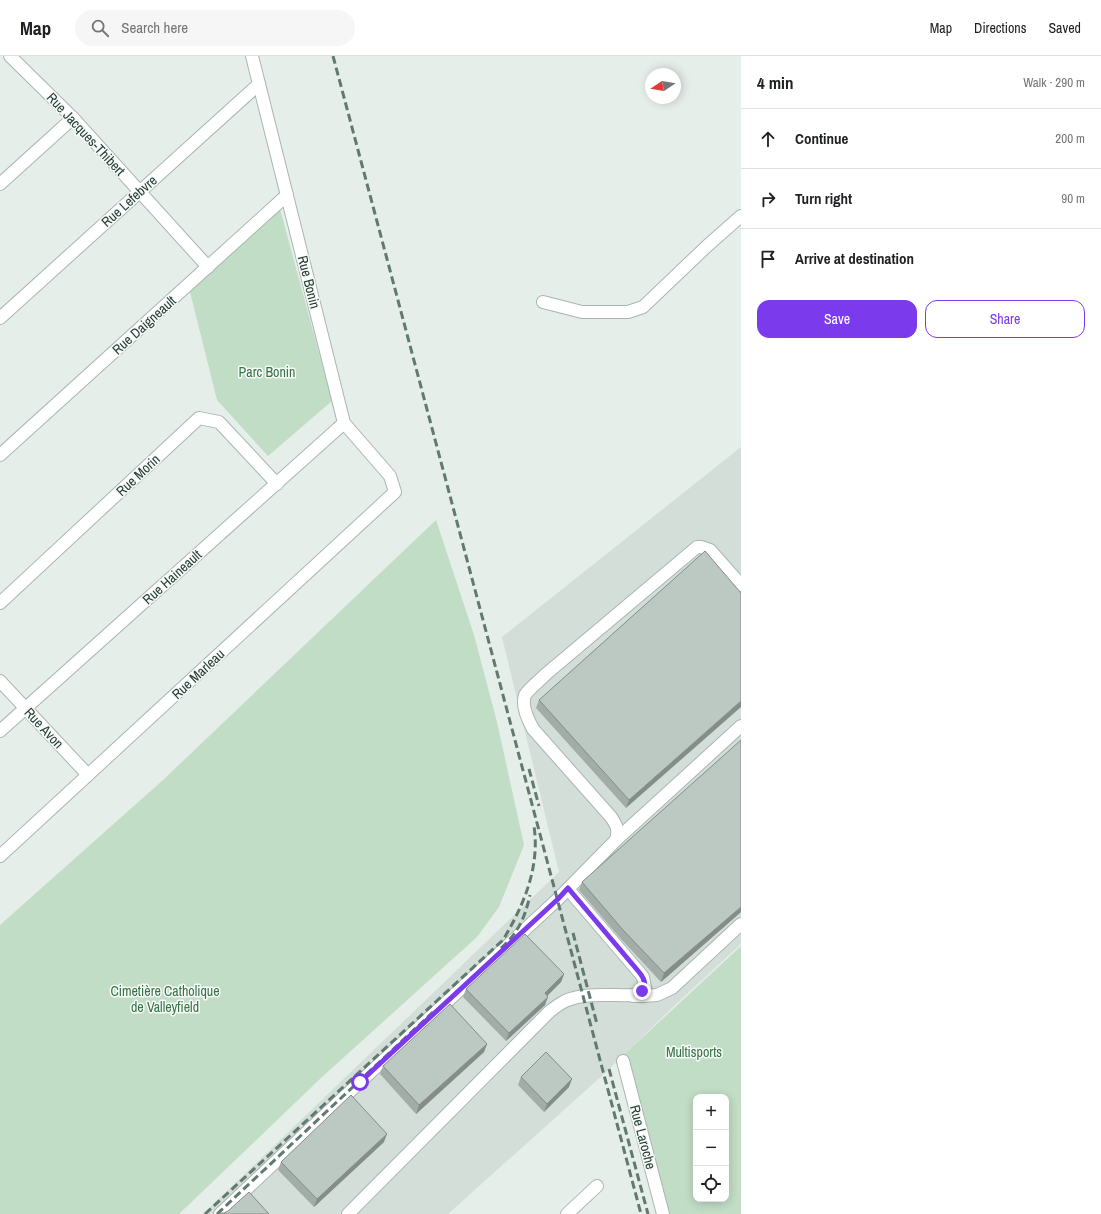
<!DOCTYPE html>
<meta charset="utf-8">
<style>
:root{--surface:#fff;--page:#f6f6f6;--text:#202124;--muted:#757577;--line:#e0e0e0;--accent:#7c3aed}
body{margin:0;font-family:"Archivo Narrow",sans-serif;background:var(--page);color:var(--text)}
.controls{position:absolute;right:12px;bottom:12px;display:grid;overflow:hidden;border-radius:8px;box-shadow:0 2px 10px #0003}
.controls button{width:36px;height:36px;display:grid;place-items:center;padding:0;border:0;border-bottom:1px solid var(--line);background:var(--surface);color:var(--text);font:20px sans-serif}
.compass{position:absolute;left:645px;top:12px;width:36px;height:36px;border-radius:50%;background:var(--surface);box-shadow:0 2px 10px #0003;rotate:258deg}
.stop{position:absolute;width:12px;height:12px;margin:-9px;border:3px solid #7c3aed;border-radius:50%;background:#fff}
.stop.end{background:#7c3aed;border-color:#fff;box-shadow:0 1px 4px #0008}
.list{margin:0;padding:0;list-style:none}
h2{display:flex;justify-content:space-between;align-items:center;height:52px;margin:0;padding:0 16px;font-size:17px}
h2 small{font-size:13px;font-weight:400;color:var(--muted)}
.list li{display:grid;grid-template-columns:26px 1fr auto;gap:12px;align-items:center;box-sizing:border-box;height:60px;padding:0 16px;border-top:1px solid var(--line)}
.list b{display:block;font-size:15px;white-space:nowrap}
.list em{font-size:13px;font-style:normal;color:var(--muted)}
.actions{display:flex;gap:8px;padding:12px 16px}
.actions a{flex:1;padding:9px 0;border:1px solid var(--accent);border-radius:12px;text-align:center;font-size:14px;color:var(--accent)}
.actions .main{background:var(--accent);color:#fff}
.icon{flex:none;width:22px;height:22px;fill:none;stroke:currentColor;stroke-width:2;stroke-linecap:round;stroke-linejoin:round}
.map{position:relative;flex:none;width:741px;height:1158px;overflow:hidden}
header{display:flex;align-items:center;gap:24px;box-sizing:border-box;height:56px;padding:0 20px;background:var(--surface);border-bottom:1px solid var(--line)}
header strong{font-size:19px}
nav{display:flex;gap:22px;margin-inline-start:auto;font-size:14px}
.search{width:280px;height:36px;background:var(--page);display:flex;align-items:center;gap:10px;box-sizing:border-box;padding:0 14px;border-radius:22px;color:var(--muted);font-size:15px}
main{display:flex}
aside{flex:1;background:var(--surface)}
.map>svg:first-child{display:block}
.built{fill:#d4ded8}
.green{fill:#c1ddc5;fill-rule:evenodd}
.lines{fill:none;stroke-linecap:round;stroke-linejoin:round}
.minor-casing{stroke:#a9b6b0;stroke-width:14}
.minor{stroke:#fff;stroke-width:12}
.rail{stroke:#617a70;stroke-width:3;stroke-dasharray:8 4;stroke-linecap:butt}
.wall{fill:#a2ada7}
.shaded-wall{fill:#848d88}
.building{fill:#bcc9c2;stroke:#848d88}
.route{stroke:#7c3aed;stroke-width:5}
.labels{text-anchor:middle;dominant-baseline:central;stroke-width:3;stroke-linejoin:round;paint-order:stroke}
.street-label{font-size:14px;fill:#263f35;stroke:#f7faf8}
.park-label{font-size:14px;fill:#337344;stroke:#f7faf8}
</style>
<header>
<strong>Map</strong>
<div class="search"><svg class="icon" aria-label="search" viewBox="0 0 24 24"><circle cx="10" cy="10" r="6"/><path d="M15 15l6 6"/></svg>Search here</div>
<nav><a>Map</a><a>Directions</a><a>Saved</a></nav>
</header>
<main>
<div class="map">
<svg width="741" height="1158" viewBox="0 0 741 1158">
<rect width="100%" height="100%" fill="#e6eeea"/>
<path class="built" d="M741,391V888L673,951L604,1018L448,1158H203L559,816L502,581Z"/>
<g class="green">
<path d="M280,153L332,345L268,400L217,344L189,232Z"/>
<path d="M436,464L474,579L497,666L524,789L499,851L477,881L322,1021L179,1158H0V869L163,724Z"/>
<path d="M741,890V1158H663L616,1006ZM696,1041H726V1143H696Z"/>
</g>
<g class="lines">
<g class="minor-casing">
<g id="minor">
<path d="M10,0L73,62L208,211"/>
<path d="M0,128L73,62"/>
<path d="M543,246L582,256H628L643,251L707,190L741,160"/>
<path d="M0,262L259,28"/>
<path d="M0,399L287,139"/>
<path d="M0,547L199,362L219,366L277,428"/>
<path d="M0,625L88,719"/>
<path d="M0,675L344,367"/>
<path d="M616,784L741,670"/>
<path d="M0,800L395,436L390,420L344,367L252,0"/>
<path d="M633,940H643L657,939L672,932L741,868"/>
<path d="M623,1005L663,1158"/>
<path d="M220,1158L360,1026L558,843L616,784C619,774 617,770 611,761L533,673C528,664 521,650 525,639C528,634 541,623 546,618L697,491H701L710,494L741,529"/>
<path d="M348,1158L549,956C554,952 559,948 565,945C585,936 611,940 633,939L638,938L645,932L643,921L639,916L568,833"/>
<path d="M567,1158L597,1130"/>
</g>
</g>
<use href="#minor" class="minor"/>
<g class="rail">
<path d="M333,0L641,1158"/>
<path d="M529,713L539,750"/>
<path d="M573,877L597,968"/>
<path d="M501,892C519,876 525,861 530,839"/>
<path d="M609,1013L648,1158"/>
<path d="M205,1158L503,884C524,849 540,811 534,770"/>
<path d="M217,1158L433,956"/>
</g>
</g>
<g class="wall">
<path d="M741,537L626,752L536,652L539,644Z"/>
<path d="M582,826L741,856L661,926L620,882L579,834Z"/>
<path d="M564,918L561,926L547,940L545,949L506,985L463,941L466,933Z"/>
<path d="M487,988L484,996L416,1058L380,1018L383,1010Z"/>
<path d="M521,1021L569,1031L544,1056L518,1029Z"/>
<path d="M384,1086L314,1151L278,1114L281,1106Z"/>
</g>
<g class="shaded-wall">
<path d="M741,645V651L626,752L629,744Z"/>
<path d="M741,851V856L661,926L664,917Z"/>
<path d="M564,918L561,926L542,945L545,937Z"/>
<path d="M548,941L545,949L506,985L509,977Z"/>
<path d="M487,988L484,996L416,1058L419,1049Z"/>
<path d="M572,1023L569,1031L544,1056L547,1048Z"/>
<path d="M387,1078L384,1086L314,1151L317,1143Z"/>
</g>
<g class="building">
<path d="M705,495L741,537V645L629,744L539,644Z"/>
<path d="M741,684V851L664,917L623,874L582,826Z"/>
<path d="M525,878L564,918L545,937L548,941L509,977L466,933Z"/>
<path d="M450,948L487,988L419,1049L383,1010Z"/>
<path d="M546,996L572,1023L547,1048L521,1021Z"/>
<path d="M351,1039L387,1078L317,1143L281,1106Z"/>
<path d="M249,1136L269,1158H219L221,1157H224L228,1155Z"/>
</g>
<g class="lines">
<path class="route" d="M360,1026L558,843L568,832L639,916C644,922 647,929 642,935"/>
</g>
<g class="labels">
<g class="street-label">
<text transform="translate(86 78) rotate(47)">Rue Jacques-Thibert</text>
<text transform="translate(129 145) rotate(-42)">Rue Lefebvre</text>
<text transform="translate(309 226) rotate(76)">Rue Bonin</text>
<text transform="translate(144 269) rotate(-42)">Rue Daigneault</text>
<text transform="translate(138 419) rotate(-43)">Rue Morin</text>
<text transform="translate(172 521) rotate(-42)">Rue Haineault</text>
<text transform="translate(198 618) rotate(-43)">Rue Marleau</text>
<text transform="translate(44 672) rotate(47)">Rue Avon</text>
<text transform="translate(643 1081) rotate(75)">Rue Laroche</text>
</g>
<g class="park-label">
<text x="267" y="316">Parc Bonin</text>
<text x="165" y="935">Cimetière Catholique<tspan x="165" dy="16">de Valleyfield</tspan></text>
<text x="694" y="996">Multisports</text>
</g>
</g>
</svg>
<div class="controls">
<button>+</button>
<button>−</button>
<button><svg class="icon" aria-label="locate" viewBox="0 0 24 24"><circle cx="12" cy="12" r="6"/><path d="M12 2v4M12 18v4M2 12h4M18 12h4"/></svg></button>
</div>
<svg class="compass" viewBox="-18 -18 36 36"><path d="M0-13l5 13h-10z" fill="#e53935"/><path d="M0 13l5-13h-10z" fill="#757577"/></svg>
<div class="stop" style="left:360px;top:1026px"></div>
<div class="stop end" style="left:642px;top:935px"></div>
</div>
<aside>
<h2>4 min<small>Walk · 290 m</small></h2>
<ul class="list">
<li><svg class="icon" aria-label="ahead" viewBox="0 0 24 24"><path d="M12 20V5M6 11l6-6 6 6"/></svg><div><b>Continue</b></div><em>200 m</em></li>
<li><svg class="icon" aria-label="right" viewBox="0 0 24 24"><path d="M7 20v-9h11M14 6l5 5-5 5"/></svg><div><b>Turn right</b></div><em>90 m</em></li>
<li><svg class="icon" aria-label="arrive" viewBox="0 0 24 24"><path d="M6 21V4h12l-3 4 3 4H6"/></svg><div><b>Arrive at destination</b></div></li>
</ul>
<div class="actions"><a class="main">Save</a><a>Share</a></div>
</aside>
</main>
